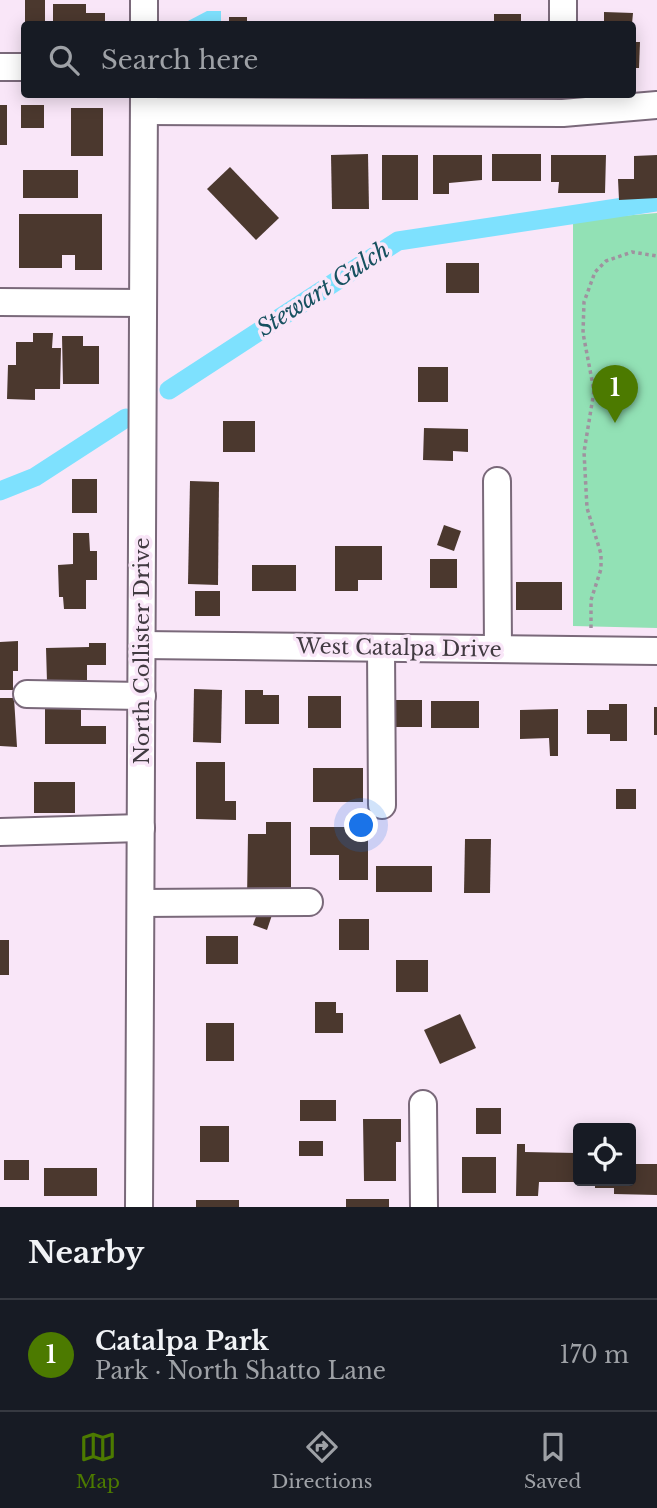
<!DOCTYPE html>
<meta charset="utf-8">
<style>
:root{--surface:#171b24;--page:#20242c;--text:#f1f3f6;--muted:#9ea1a6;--line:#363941;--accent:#4c7a00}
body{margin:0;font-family:"Libre Baskerville",serif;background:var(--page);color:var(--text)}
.controls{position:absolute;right:21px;bottom:21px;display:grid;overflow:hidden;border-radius:7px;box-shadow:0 4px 18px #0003}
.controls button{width:63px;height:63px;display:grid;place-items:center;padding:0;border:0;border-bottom:2px solid var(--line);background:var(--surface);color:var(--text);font:35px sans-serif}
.you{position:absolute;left:362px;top:826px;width:24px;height:24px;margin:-18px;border:5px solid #fff;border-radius:50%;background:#1a73e8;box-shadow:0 0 0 10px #1a73e833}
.badge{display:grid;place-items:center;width:46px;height:46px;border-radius:50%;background:var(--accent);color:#fff;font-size:23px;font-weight:700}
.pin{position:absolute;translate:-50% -58px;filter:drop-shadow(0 2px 4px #0008)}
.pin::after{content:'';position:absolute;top:37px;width:24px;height:21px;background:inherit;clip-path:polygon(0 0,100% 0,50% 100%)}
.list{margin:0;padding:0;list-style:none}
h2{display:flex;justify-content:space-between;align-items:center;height:91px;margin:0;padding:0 28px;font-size:30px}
h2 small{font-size:23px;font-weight:400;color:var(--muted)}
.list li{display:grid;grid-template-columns:46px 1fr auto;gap:21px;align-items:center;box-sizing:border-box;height:112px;padding:0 28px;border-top:2px solid var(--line)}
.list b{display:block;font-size:26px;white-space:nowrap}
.list p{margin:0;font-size:23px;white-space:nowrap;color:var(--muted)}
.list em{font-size:23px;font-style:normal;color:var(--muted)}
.icon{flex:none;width:38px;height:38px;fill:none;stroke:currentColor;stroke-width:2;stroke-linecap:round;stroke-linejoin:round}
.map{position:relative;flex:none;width:657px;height:1207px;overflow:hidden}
.search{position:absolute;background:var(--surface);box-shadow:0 4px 18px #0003;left:21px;right:21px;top:21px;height:77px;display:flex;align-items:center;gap:18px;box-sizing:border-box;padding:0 24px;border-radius:7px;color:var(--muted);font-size:26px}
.sheet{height:203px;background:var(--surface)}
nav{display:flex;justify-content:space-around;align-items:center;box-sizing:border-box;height:98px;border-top:2px solid var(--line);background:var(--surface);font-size:19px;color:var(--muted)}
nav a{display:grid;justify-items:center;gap:4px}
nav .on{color:var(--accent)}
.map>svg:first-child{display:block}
.green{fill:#92e1b5}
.water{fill:#7ee1fe}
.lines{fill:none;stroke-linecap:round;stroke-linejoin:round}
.canal{stroke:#7ee1fe;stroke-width:19}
.building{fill:#4b382e}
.minor-casing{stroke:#7a697a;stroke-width:30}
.path{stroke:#9f929f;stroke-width:3.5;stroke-dasharray:3.5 3.5;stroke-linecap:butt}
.minor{stroke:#fff;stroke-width:26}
.labels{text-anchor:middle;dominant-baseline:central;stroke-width:7;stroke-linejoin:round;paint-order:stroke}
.street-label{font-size:21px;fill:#413a41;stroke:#f9e6f8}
.water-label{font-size:23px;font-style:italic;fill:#175160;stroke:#f9e6f8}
</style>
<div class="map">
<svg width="657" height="1207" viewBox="0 0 657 1207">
<rect width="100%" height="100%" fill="#f9e6f8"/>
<path class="green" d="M657,213V628L573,626V220Z"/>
<path class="water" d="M207,11H221V24H190L188,21Z"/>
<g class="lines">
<g class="canal">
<path d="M169,390L398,241L657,202"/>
<path d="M0,491L35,477L126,418"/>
</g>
</g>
<g class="building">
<rect x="25" y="0" width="20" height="24"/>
<path d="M53,4H86V13H105V24H53Z"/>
<path d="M604,12L633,13L632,24H604Z"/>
<rect x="494" y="14" width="27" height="10"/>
<rect x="229" y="17" width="18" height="7"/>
<path d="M632,42H640L639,68H632Z"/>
<rect x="0" y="105" width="7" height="40"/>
<rect x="21" y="105" width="23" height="23"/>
<rect x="71" y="108" width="32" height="48"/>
<path d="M368,154L369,209H332L331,155Z"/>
<rect x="492" y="154" width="49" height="27"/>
<rect x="382" y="155" width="36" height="45"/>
<path d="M433,155H482V180L449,183V194H433Z"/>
<path d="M551,155H606L605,193H558L559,182H551Z"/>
<path d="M657,155V198L619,200L618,179H634V156Z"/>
<path d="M230,167L279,218L256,240L207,189Z"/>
<rect x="23" y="170" width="55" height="28"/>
<path d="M19,214H102V270H75V255H62V268H19Z"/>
<rect x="446" y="263" width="33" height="30"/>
<path d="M33,333H53L52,348H61L60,389H35V400L7,399L8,365H16V342H33Z"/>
<path d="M62,336H83V346H99V384H63Z"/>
<rect x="418" y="367" width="30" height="35"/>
<rect x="223" y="421" width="32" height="31"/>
<path d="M424,428L468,429V452L453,451V461L423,460Z"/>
<rect x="72" y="479" width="25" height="34"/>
<path d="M190,481L219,482L218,585L188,584Z"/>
<path d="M444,525L461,531L454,551L437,545Z"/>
<path d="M73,533H89L90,551H97V580H86V609H64L63,597H59L58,565L73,564Z"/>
<path d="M335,546H382V580H358V591H335Z"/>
<rect x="430" y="559" width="27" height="29"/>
<rect x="252" y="565" width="44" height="26"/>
<rect x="516" y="582" width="46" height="28"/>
<rect x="195" y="591" width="25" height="25"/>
<path d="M18,641V671H13V690H0V642Z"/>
<path d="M89,643H106V665H87V682H47L46,648L89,647Z"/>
<path d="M194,689L222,690L221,743L193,742Z"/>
<path d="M245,690H263V695H279V724H245Z"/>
<rect x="308" y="696" width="33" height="32"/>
<path d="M0,698H14L17,747L0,746Z"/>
<rect x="386" y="700" width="36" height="27"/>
<rect x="431" y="701" width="48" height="27"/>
<path d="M609,704H627V741H610V734H587V710H609Z"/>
<rect x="654" y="707" width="3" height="28"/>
<path d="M45,708H81V726H106V744H45Z"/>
<path d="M558,709V756H550L549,738L520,739V710Z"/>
<path d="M196,762H225V801H236V820L196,819Z"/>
<rect x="313" y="768" width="50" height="34"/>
<rect x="34" y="782" width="41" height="31"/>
<rect x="616" y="789" width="20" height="20"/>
<path d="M266,822H291V900L247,899L248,834H266Z"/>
<path d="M310,827H368V880H339V855H310Z"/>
<path d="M465,839H491L490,893H464Z"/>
<rect x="376" y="866" width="56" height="26"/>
<path d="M258,911L272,915L267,930L253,925Z"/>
<rect x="339" y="919" width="30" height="31"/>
<rect x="206" y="936" width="32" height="28"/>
<rect x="0" y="940" width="9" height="35"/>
<rect x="396" y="960" width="32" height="32"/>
<path d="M315,1002H336V1013H343V1033H315Z"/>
<path d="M460,1014L476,1048L440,1064L424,1030Z"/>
<rect x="206" y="1023" width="28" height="38"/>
<rect x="300" y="1100" width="36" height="21"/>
<rect x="476" y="1108" width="25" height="26"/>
<path d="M363,1119H401V1142H396V1181H364Z"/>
<rect x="200" y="1126" width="29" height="36"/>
<rect x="299" y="1141" width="24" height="15"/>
<path d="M517,1144H525V1152L577,1153L576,1182H539L538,1196H516Z"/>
<rect x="462" y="1157" width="34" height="36"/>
<rect x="4" y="1160" width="25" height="20"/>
<path d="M631,1164H657V1195L614,1194V1188H595V1181H631Z"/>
<rect x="44" y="1168" width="53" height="28"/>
<rect x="346" y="1199" width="43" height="8"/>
<rect x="196" y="1200" width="43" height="7"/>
</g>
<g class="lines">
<g class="minor-casing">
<g id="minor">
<path d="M144,24V0"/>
<path d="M563,24V0"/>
<path d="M0,67H24"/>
<path d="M144,111L563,113L657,105"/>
<path d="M0,302L143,303"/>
<path d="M497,481L498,649"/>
<path d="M142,645L657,651"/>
<path d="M381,648L382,805"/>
<path d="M27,694L142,696"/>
<path d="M0,832L141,828"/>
<path d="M141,903L309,902"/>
<path d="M423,1104L424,1207"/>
<path d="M139,1207L144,94"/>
</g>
</g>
<path class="path" d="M591,628V600L601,569V554L587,508L584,452L594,391L583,333L584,302L595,272L606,261L632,252L657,256"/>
<use href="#minor" class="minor"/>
</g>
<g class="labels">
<g class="street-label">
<text transform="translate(399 648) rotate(1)">West Catalpa Drive</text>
<text transform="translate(142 651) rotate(-90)">North Collister Drive</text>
</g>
<g class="water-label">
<text transform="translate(323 289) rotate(-33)">Stewart Gulch</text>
</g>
</g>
</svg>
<div class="controls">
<button><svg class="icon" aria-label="locate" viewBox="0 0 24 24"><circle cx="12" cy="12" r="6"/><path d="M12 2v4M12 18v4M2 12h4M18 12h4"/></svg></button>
</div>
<div class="you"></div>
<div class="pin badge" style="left:615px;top:423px">1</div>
<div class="search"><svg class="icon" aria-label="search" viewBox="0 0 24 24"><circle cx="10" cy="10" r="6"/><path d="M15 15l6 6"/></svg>Search here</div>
</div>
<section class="sheet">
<h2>Nearby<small></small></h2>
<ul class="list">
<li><span class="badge">1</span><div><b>Catalpa Park</b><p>Park · North Shatto Lane</p></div><em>170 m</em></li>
</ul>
</section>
<nav>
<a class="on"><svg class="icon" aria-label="map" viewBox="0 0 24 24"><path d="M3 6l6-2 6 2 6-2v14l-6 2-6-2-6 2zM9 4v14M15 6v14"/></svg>Map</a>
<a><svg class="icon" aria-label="directions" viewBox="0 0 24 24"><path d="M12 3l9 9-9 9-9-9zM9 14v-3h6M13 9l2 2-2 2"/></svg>Directions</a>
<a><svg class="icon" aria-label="saved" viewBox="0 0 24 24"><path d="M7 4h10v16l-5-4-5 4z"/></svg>Saved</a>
</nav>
